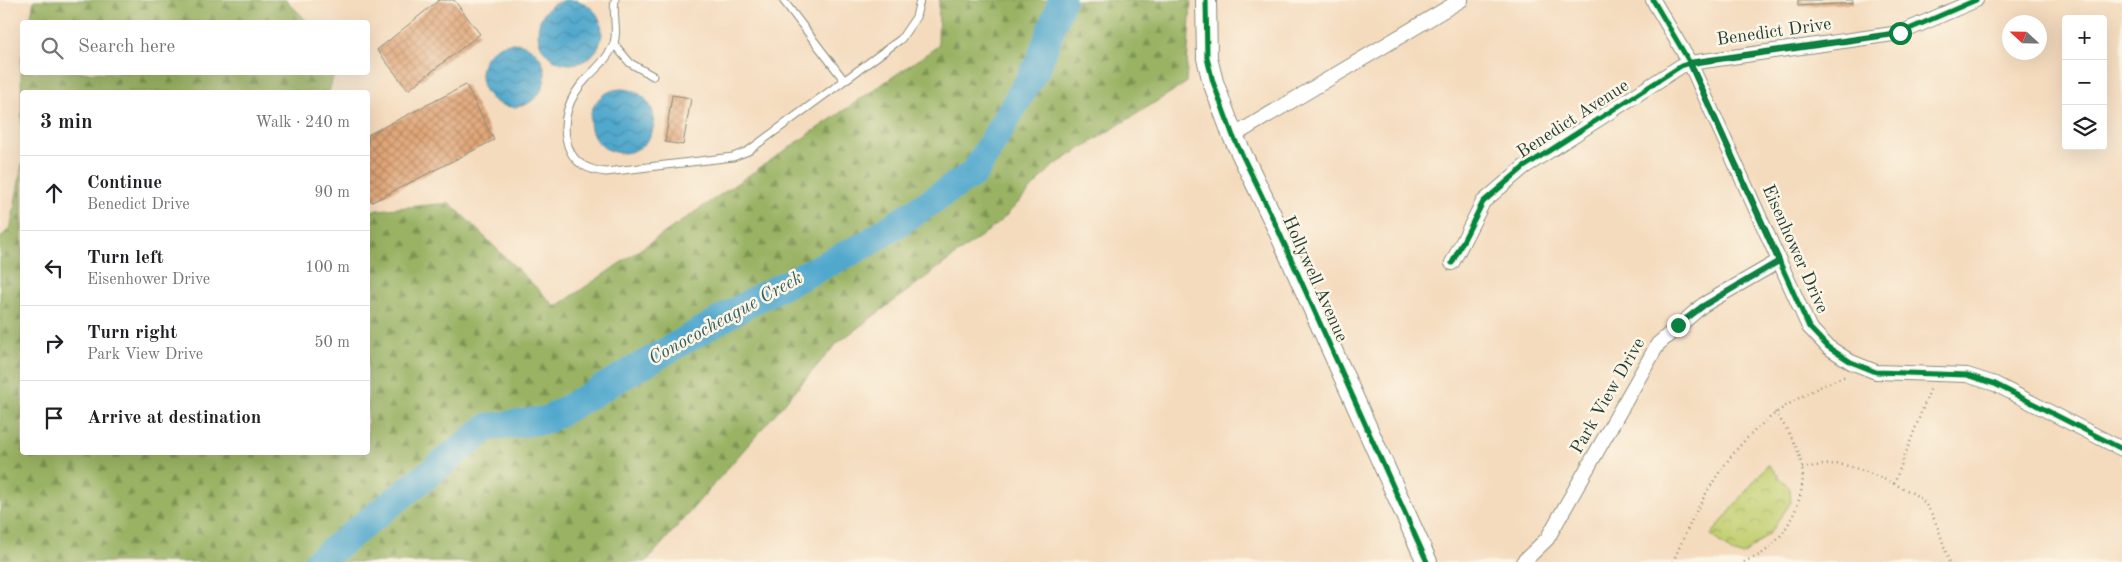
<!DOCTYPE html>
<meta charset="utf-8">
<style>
:root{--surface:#fff;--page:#f6f6f6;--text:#202124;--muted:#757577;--line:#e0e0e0}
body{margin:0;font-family:"Old Standard TT",serif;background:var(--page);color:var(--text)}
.controls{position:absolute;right:15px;top:15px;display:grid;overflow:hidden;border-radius:5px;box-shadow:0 5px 20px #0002}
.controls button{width:45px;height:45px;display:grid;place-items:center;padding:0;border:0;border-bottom:1px solid var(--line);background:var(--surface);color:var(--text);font:25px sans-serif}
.compass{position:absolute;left:2002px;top:15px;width:45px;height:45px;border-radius:50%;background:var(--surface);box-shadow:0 5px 20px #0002;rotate:292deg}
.stop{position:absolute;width:15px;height:15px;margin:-11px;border:4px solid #0b8043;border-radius:50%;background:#fff}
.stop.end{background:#0b8043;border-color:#fff;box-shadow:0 1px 5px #0008}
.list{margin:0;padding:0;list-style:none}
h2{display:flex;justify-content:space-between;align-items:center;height:65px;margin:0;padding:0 20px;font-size:21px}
h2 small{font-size:16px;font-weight:400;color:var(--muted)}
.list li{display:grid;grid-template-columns:32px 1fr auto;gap:15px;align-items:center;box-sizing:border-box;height:75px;padding:0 20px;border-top:1px solid var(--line)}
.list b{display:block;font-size:19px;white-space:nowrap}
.list p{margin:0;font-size:16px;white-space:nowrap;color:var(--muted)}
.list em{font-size:16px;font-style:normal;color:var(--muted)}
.icon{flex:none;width:28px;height:28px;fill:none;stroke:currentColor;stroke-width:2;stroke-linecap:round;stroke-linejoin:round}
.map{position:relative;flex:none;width:2122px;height:562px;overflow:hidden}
.search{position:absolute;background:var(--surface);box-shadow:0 5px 20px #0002;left:20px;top:20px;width:350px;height:55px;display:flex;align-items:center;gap:12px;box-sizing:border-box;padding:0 18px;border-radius:5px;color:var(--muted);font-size:19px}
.panel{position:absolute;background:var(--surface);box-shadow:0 5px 20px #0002;left:20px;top:90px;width:350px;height:365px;border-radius:5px}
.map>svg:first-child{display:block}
.forest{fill:url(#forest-firs);stroke:#5c784c}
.park{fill:url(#park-crowns);stroke:#708652}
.water{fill:url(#water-waves);stroke:#387280}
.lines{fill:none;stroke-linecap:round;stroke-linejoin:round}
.river{stroke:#51a8cd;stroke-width:28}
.building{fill:url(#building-cross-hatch)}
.lane-casing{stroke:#8a8c79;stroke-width:9}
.street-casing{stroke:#8a8c79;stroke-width:16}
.secondary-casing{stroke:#8a8c79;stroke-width:22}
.path{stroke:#8a8c79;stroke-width:2.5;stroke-dasharray:1 4;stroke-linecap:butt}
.lane{stroke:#fff;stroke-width:7}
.street{stroke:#fff;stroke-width:14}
.secondary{stroke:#fff;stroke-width:20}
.cycleway-casing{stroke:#fcf5e5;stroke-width:8}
.cycleway{stroke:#00873e;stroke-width:5}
.route{stroke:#0b8043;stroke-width:6}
.labels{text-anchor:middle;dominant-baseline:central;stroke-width:5;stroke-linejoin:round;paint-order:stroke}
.street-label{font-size:18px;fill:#1f3d34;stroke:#fcf5e5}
.water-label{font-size:19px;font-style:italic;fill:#2e5d62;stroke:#fcf5e5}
</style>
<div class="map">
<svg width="2122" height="562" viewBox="0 0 2122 562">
<defs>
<pattern id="forest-firs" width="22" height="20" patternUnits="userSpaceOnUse" patternTransform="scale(1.25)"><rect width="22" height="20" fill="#99b263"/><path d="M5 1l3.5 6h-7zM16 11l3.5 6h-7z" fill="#7c9252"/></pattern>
<pattern id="park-crowns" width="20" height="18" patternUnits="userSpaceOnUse" patternTransform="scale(1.25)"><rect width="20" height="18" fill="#c2cf71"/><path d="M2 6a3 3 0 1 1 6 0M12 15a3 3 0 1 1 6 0" fill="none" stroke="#9da95e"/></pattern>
<pattern id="water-waves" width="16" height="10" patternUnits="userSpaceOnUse" patternTransform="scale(1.25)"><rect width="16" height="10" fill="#51a8cd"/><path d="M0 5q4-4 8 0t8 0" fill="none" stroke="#438aa7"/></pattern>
<pattern id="building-cross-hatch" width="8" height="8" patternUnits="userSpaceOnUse" patternTransform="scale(1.25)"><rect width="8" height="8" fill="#e1a678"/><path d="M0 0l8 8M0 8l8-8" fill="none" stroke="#b68863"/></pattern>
</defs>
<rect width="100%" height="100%" fill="#fcf5e5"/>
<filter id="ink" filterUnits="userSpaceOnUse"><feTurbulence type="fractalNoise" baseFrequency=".02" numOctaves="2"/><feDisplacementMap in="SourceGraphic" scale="10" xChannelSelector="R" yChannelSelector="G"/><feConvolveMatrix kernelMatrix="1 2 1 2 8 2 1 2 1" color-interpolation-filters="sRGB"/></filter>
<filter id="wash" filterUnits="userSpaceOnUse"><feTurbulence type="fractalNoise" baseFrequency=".0096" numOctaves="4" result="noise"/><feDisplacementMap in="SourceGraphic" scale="20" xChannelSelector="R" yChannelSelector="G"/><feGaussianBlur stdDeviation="1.12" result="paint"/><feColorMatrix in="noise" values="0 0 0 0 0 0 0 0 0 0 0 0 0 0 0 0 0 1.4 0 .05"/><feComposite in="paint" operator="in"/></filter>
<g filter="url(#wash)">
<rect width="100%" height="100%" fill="#f4dbbe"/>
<g class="forest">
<path d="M34,0H286L308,22H30Z"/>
<path d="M939,0H1191L1186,83L1053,166L1000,222L836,344L646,562H0V239L11,226L22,164V452H368V211L450,203L556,307L938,46Z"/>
<path d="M22,55V72L334,73L329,92H22V133L21,64Z"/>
</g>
<path class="park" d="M1768,464L1790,489L1791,502L1770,533L1743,555L1734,554L1711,535Z"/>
<g class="water">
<circle cx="570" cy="32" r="32"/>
<circle cx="513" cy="75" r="32"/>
<circle cx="622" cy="121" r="32"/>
</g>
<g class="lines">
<path class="river" d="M317,562L488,427L547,420L758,298L865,245L974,173L1038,65L1062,0"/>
</g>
<g id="blocks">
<g class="building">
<path d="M439,0H454L480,34L408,90L377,50Z"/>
<path d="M1798,0H1853V3L1798,6Z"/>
<path d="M466,85L494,140L372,202L368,194V135Z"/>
<path d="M672,95L691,98L683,145L665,142Z"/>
</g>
</g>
</g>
<g filter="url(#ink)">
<use href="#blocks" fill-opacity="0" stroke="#8a8c79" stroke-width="1"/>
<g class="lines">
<g class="lane-casing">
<g id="lane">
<path d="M615,0C612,15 619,32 613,46C607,60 596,68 586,79C569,97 560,121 568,146C574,164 588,170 606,172L733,157L748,151L901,39L916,17L920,0"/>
<path d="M783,0L844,80"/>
<path d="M614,44L630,63L653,76"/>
</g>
</g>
<g class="street-casing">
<g id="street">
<path d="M1653,0L1690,63L1809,327L1828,347L1851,362L1876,372L1967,375L1995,384L2122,449"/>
<path d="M1233,136L1461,0"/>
<path d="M1452,263L1483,202L1524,167L1681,66L1690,63L1900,33L1976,0"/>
<path d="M1523,562L1547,539L1658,344L1703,305L1779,261"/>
</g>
</g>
<g class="secondary-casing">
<path id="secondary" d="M1206,0L1207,58L1213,82L1233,136L1275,223L1427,562"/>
</g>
<g class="path">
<path d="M1802,468C1816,466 1831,463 1844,465C1860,468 1910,489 1921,499C1935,512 1943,544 1949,562"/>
<path d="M1894,484L1931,387"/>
<path d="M1673,562C1711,471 1750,412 1846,376"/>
<path d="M1744,562C1749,559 1756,557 1761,554C1786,538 1807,497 1802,467C1799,447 1787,429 1775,412"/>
</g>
<use href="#lane" class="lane"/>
<use href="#street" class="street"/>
<use href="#secondary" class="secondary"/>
<g class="cycleway-casing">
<g id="cycleway">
<path d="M1206,0L1207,58L1213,82L1233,136L1275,223L1427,562"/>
<path d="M1653,0L1690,63L1809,327L1828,347L1851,362L1876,372L1967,375L1995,384L2122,449"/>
<path d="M1452,263L1483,202L1524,167L1681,66L1690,63L1900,33L1976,0"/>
</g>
</g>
<use href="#cycleway" class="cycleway"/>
</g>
</g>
<g class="lines" filter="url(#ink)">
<path class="route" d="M1678,325L1703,306L1779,261L1690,63L1900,33"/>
</g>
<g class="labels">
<g class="street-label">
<text transform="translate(1774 32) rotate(-8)">Benedict Drive</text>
<text transform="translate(1573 119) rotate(-33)">Benedict Avenue</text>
<text transform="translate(1795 249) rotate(66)">Eisenhower Drive</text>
<text transform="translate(1315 279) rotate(66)">Hollywell Avenue</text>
<text transform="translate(1608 396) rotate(-60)">Park View Drive</text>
</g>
<g class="water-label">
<text transform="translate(726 319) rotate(-29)">Conococheague Creek</text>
</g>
</g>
</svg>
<div class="controls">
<button>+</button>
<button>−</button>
<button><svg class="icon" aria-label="layers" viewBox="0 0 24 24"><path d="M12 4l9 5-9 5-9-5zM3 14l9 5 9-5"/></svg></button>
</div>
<svg class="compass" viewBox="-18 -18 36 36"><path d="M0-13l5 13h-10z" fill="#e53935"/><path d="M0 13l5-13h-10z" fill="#757577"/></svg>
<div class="stop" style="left:1900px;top:33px"></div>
<div class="stop end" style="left:1678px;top:325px"></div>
<div class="search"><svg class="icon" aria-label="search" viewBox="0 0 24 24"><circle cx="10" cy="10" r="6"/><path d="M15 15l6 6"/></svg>Search here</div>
<section class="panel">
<h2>3 min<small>Walk · 240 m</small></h2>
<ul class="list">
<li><svg class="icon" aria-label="ahead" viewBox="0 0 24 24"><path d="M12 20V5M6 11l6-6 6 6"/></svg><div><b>Continue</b><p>Benedict Drive</p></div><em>90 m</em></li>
<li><svg class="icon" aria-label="left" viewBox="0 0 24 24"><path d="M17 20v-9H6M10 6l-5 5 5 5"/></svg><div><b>Turn left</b><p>Eisenhower Drive</p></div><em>100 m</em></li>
<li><svg class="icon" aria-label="right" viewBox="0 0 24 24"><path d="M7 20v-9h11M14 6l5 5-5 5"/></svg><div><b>Turn right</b><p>Park View Drive</p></div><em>50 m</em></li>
<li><svg class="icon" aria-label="arrive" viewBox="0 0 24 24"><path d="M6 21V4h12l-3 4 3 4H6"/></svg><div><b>Arrive at destination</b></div></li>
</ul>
</section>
</div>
